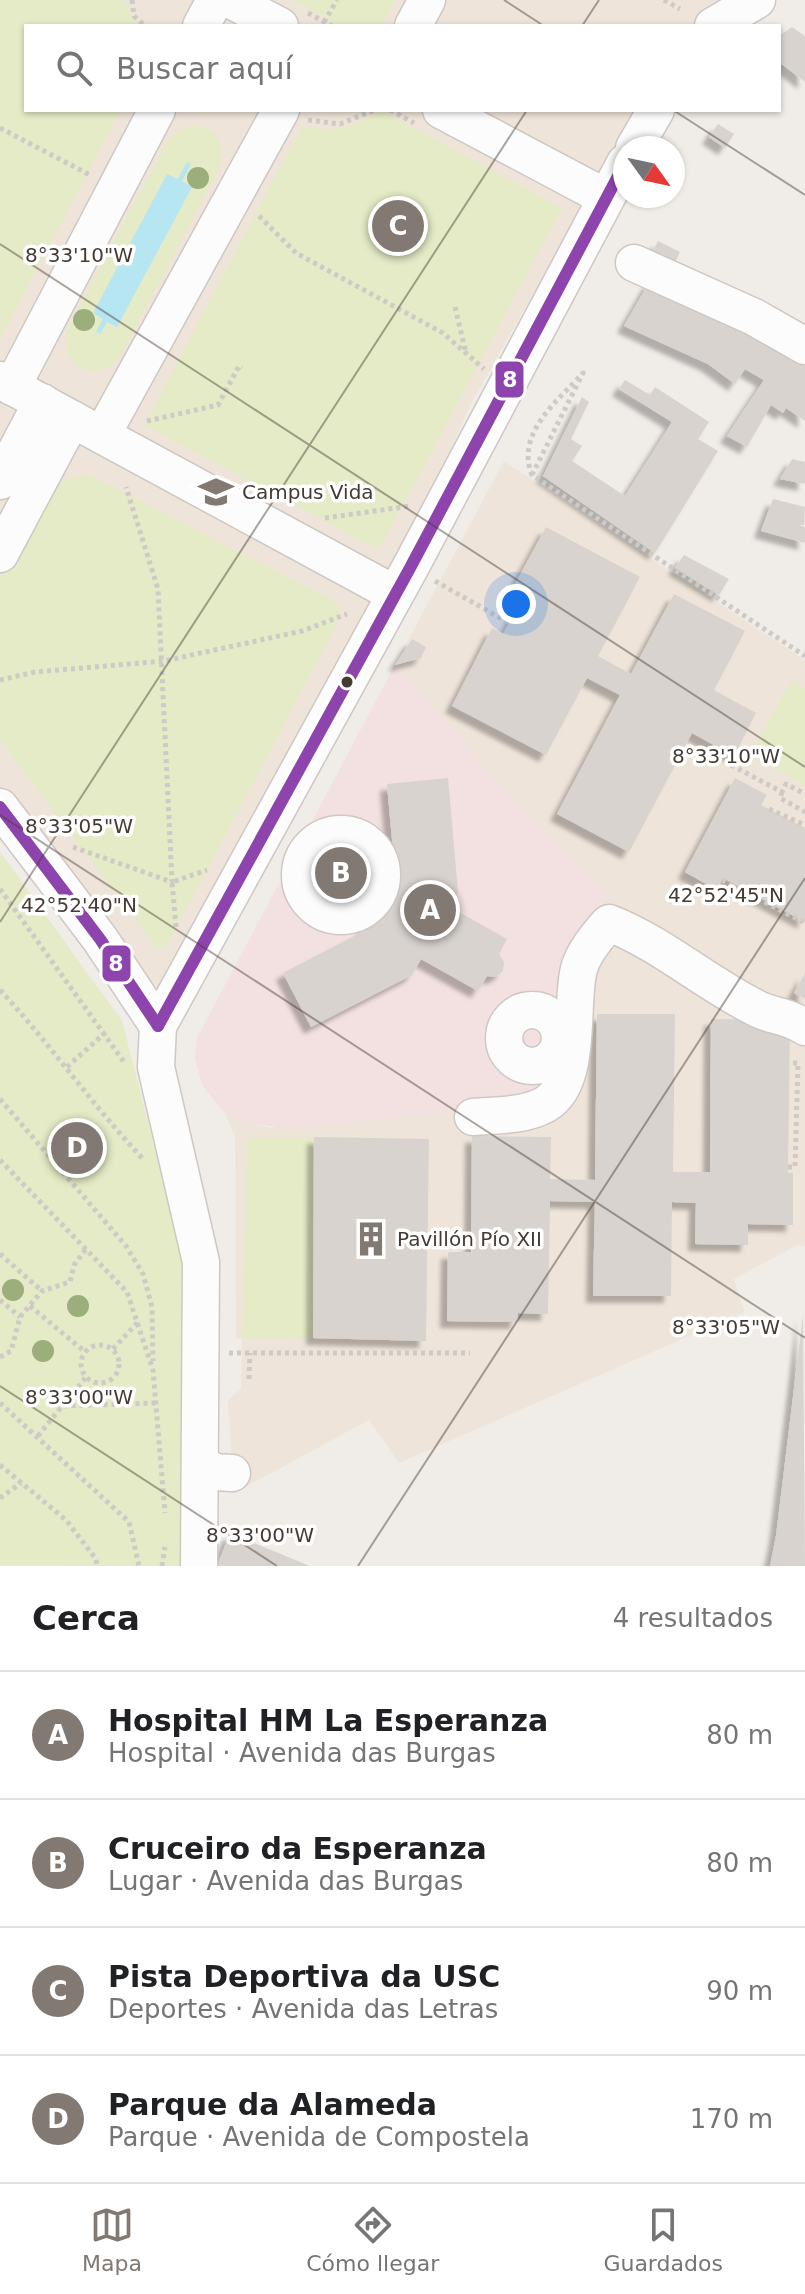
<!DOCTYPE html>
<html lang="es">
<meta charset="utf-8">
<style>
:root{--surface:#fff;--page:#f2f2f2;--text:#202124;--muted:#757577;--line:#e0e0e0;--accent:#827973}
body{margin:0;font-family:"DejaVu Sans",sans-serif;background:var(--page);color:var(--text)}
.compass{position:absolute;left:613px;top:136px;width:72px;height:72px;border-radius:50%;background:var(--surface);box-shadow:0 2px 6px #0004;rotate:123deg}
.you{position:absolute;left:516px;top:604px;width:28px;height:28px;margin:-20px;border:6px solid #fff;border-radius:50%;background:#1a73e8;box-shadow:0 0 0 12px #1a73e833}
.badge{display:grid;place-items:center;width:52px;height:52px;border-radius:50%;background:var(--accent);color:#fff;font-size:26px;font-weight:700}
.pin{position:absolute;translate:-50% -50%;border:4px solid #fff;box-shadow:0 2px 8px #0006}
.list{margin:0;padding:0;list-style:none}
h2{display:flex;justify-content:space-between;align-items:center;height:104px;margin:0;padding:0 32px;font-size:34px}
h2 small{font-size:26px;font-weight:400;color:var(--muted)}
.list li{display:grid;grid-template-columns:52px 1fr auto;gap:24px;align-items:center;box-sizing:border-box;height:128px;padding:0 32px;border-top:2px solid var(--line)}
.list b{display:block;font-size:30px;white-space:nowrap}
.list p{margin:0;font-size:26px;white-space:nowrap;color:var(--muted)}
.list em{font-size:26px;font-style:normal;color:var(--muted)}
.icon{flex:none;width:44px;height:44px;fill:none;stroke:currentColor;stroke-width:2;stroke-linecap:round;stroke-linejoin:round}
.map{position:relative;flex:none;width:805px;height:1566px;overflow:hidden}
.search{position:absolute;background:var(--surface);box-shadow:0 2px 6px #0004;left:24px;right:24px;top:24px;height:88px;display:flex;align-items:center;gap:20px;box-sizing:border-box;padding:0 28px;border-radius:0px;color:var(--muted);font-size:30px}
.sheet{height:616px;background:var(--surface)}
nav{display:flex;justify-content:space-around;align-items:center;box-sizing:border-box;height:112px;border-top:2px solid var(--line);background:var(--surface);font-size:22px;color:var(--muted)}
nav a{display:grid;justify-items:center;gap:4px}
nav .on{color:var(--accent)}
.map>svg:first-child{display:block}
.education{fill:#efe4d9}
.medical{fill:#f3e0e0}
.green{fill:#e5ebc6}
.water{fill:#b5e6f1}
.building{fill:#d8d3cf;filter:url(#shadow)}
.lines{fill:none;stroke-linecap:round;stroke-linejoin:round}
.minor-casing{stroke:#cdc8c4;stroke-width:39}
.path{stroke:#cecac6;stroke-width:5;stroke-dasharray:4 4;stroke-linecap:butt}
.minor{stroke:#fdfcfc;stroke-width:36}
.bus-1-casing{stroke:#fff;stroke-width:18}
.bus-1{stroke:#8e44ad;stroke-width:12}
.tree{fill:#9cae7c}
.ticks{fill:none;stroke:#463b34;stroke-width:2;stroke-opacity:0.45}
.bus-dot{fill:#463b34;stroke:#fff;stroke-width:3}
.labels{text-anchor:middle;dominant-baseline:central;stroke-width:7;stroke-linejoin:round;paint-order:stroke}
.poi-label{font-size:20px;fill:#463b34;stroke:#fff;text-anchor:start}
.ticks-label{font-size:20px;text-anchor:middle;fill:#463b34;stroke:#fff;stroke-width:7;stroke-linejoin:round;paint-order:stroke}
.line-badge{stroke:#fff;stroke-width:3}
.badge-label{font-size:22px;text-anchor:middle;font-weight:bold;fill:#fff}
</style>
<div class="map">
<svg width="805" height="1566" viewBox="0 0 805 1566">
<defs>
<filter id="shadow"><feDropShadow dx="-7" dy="7" stdDeviation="2" flood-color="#0004"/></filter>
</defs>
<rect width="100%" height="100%" fill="#f0ece8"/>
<g class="education">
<path d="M0,0H749L702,26H26V110H637L473,400L391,584L159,999L0,800Z"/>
<path d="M504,461L805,660V1246L797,1245L734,1279L744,1312L399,1463L369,1420L234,1493L228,1400L241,1389L242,1339L236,1338L235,1136L224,1112L250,1124L272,1128L586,927L605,892L508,793L395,665Z"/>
</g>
<path class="medical" d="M395,665L508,793L605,892L586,927L564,1063L521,1105L292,1128L250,1124L224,1112L202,1085L195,1058L197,1038Z"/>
<g class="green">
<path d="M0,0H124L136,26H26V110H121L0,339Z"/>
<path d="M293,0H395L381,26H341Z"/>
<path d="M381,110L562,208L379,550L144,425L302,126C332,133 356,128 381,110Z"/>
<path d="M189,125C216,124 227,145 219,169L121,355C98,387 56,366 67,329L167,141Z"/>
<path d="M88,474L334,601L341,608L332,634L167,945L157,949L0,740V577L35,511L53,489L64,480Z"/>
<path d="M792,680L805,688V785L750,754Z"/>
<path d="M0,852L122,1021L187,1275L189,1566H0Z"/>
<path d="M247,1137H314L313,1338L242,1339Z"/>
</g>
<path class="water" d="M187,162L191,164L182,181L192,187L117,327L107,322L100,334L96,332L103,319L93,313L167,174L178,179Z"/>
<g class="building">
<path d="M792,27L805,36V82L779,62V36Z"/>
<path d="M718,124L734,134L725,148L709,137Z"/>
<path d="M658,241L680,252L670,273L647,263Z"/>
<path d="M650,281L805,357V421L786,408L783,413L771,405L747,447L727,436L764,380L745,369L735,384L708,364L624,326Z"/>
<path d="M625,380L650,395L655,387L709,422L698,439L718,451L655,553L543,476L582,397L589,402L571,439L582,446L572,461L625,496L672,422L619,389Z"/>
<path d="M792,459L805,462V484L780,479Z"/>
<path d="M773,499L805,507L804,525H798L805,527V543L761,531Z"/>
<path d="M546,527L640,577L598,656L631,674L674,594L745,631L714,690L756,713L734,756L692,733L629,852L557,814L620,695L587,678L546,755L452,706L492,628L503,634L509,623L525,591L514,586Z"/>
<path d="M684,555L729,579L719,595L675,568Z"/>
<path d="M412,639L426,647L421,658L395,665Z"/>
<path d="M448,778L458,892L450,907L507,939L499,954L504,962L503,971L495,977L487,976L478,991L421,959L412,975L311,1027L283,973L362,932L370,918L395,873L387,784Z"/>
<path d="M735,778L767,795L761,805L805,828V922L723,878L717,890L685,872Z"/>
<path d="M805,973V999L794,993Z"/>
<path d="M597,1014H675L673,1172H710L711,1019L790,1020L788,1173H793V1225L748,1224V1245L695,1244L696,1203L672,1202L671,1296H593L595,1202L550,1201L548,1314L518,1313L517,1322L447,1321L448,1252H471L472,1136L551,1137L550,1179L595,1180Z"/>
<path d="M314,1137L429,1139L426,1341L313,1338Z"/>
<path d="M803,1315L805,1566H770L776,1536Z"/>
<path d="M230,1533L310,1566H217Z"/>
</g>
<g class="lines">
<g class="minor-casing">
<g id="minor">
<path d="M231,0L280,26"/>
<path d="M201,26L215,0"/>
<path d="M413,26L427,0"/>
<path d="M713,26L757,0"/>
<path d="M441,110L605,197"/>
<path d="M634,148L656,110"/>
<path d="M634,263L754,317L805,346"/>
<path d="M0,380L395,594"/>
<path d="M12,387L157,110"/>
<path d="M102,435L281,110"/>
<path d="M0,481L42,402"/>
<path d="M0,554L72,419"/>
<path d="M0,807L100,939L158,1026"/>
<circle cx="341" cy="875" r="41"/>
<circle cx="532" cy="1038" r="28"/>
<path d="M473,1117C495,1115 520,1116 540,1107C585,1089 569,1005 579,969C583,953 598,935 609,923C661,943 704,982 754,1007C771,1017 785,1014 805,1027"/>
<path d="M202,1464L215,1472L232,1473"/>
<path d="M199,1566L201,1262L156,1067L158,1026L410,568L625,163"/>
</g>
</g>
<g class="path">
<path d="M132,0L134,16L145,26"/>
<path d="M664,0L680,9"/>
<path d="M308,13L332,26"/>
<path d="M324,22L337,0"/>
<path d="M390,110L414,123"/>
<path d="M308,120L340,124L375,110"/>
<path d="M0,128L90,175"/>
<path d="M259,216L296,253L443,333L484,369"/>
<path d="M455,307L466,353"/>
<path d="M147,421L218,405L239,366L242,368"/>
<path d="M532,475L583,373C558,401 515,433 532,475L805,656"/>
<path d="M325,518L410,506"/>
<path d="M435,581L509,623"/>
<path d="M0,680L35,672L164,661L302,631L347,614"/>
<path d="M731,765L782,792L786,784L805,794"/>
<path d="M782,792L780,798L805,812"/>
<path d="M769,809L805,825"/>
<path d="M73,847L172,882L158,589L126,487"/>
<path d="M722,880L805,923"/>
<path d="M0,889L124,1062"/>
<path d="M176,927L172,882L207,870"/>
<path d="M0,990C51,1045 93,1106 144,1160"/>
<path d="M67,1067L106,1032"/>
<path d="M0,1099L126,1246L143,1274L152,1307L153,1361"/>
<path d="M0,1160L127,1292L153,1370L165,1513"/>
<path d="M788,1167H795L798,1063H789"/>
<path d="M0,1254L42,1291"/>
<path d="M0,1300L20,1317"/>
<path d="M30,1306L84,1351"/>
<circle cx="100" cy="1364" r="19"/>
<path d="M113,1349L139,1321"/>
<path d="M229,1353H470"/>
<path d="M0,1357L11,1351L20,1317L42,1291L70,1282L74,1265L86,1249"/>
<path d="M249,1379L250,1353"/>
<path d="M0,1403L129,1522L139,1566"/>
<path d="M63,1406L86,1377"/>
<path d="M38,1436L62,1406L155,1403"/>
<path d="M0,1465L66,1520L96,1559L97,1566"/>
<path d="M0,1498L21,1483"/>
<path d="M162,1566L165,1547"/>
</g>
<use href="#minor" class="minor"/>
<g class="bus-1-casing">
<g id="bus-1">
<path d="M0,807L100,939L158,1026"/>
<path d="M158,1026L410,568L625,163"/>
</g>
</g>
<use href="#bus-1" class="bus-1"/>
</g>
<g class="tree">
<circle cx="198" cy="178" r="11"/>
<circle cx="84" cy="320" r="11"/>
<circle cx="13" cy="1290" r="11"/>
<circle cx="78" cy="1306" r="11"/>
<circle cx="43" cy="1351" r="11"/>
</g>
<path class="ticks" d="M504,0L544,26M582,26L599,0M673,110L805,195M0,244L805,767M0,815L805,1338M0,922L527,110M0,1386L277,1566M358,1566L805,878"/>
<defs>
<g id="university-bare" transform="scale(2.76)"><path d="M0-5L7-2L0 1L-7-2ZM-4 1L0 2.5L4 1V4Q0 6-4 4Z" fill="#827973" stroke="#fff" stroke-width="2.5" paint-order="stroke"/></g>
<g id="building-bare" transform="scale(2.76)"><path d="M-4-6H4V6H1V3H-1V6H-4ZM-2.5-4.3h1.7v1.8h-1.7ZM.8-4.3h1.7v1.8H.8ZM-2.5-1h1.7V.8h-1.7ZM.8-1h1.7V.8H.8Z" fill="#827973" stroke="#fff" stroke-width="2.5" paint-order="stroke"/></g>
</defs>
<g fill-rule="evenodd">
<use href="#university-bare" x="216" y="492"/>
<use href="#building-bare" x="371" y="1239"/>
</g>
<circle class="bus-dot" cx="347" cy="682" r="7"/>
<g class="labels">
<g class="poi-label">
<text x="242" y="492">Campus Vida</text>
<text x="397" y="1239">Pavillón Pío XII</text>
</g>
</g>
<g class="ticks-label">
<text x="79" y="262">8°33'10"W</text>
<text x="726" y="763">8°33'10"W</text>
<text x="79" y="833">8°33'05"W</text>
<text x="726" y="902">42°52'45"N</text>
<text x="79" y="912">42°52'40"N</text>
<text x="726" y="1334">8°33'05"W</text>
<text x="79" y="1404">8°33'00"W</text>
<text x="260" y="1542">8°33'00"W</text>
</g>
<g class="line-badge">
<rect x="494" y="360" width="31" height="39" rx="8" fill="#8e44ad"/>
<rect x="101" y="944" width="31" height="39" rx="8" fill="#8e44ad"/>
</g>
<g class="badge-label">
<text x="510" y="387">8</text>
<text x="116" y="971">8</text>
</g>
</svg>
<svg class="compass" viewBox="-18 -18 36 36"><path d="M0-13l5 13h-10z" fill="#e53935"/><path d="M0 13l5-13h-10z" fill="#757577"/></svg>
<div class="you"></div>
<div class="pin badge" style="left:430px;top:910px">A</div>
<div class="pin badge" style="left:341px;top:873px">B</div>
<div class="pin badge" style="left:398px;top:226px">C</div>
<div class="pin badge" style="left:77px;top:1148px">D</div>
<div class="search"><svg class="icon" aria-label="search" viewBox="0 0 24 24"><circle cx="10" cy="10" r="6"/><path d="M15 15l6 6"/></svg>Buscar aquí</div>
</div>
<section class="sheet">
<h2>Cerca<small>4 resultados</small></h2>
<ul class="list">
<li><span class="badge">A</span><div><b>Hospital HM La Esperanza</b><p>Hospital · Avenida das Burgas</p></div><em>80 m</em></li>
<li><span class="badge">B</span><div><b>Cruceiro da Esperanza</b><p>Lugar · Avenida das Burgas</p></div><em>80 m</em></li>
<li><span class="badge">C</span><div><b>Pista Deportiva da USC</b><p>Deportes · Avenida das Letras</p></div><em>90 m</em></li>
<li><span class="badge">D</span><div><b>Parque da Alameda</b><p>Parque · Avenida de Compostela</p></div><em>170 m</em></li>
</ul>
</section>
<nav>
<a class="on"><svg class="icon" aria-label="map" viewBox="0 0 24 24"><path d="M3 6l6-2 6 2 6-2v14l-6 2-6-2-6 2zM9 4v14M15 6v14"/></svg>Mapa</a>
<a><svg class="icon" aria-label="directions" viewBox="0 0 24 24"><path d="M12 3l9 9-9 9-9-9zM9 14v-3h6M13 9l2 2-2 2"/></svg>Cómo llegar</a>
<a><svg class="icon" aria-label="saved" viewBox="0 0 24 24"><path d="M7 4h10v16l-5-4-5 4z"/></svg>Guardados</a>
</nav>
